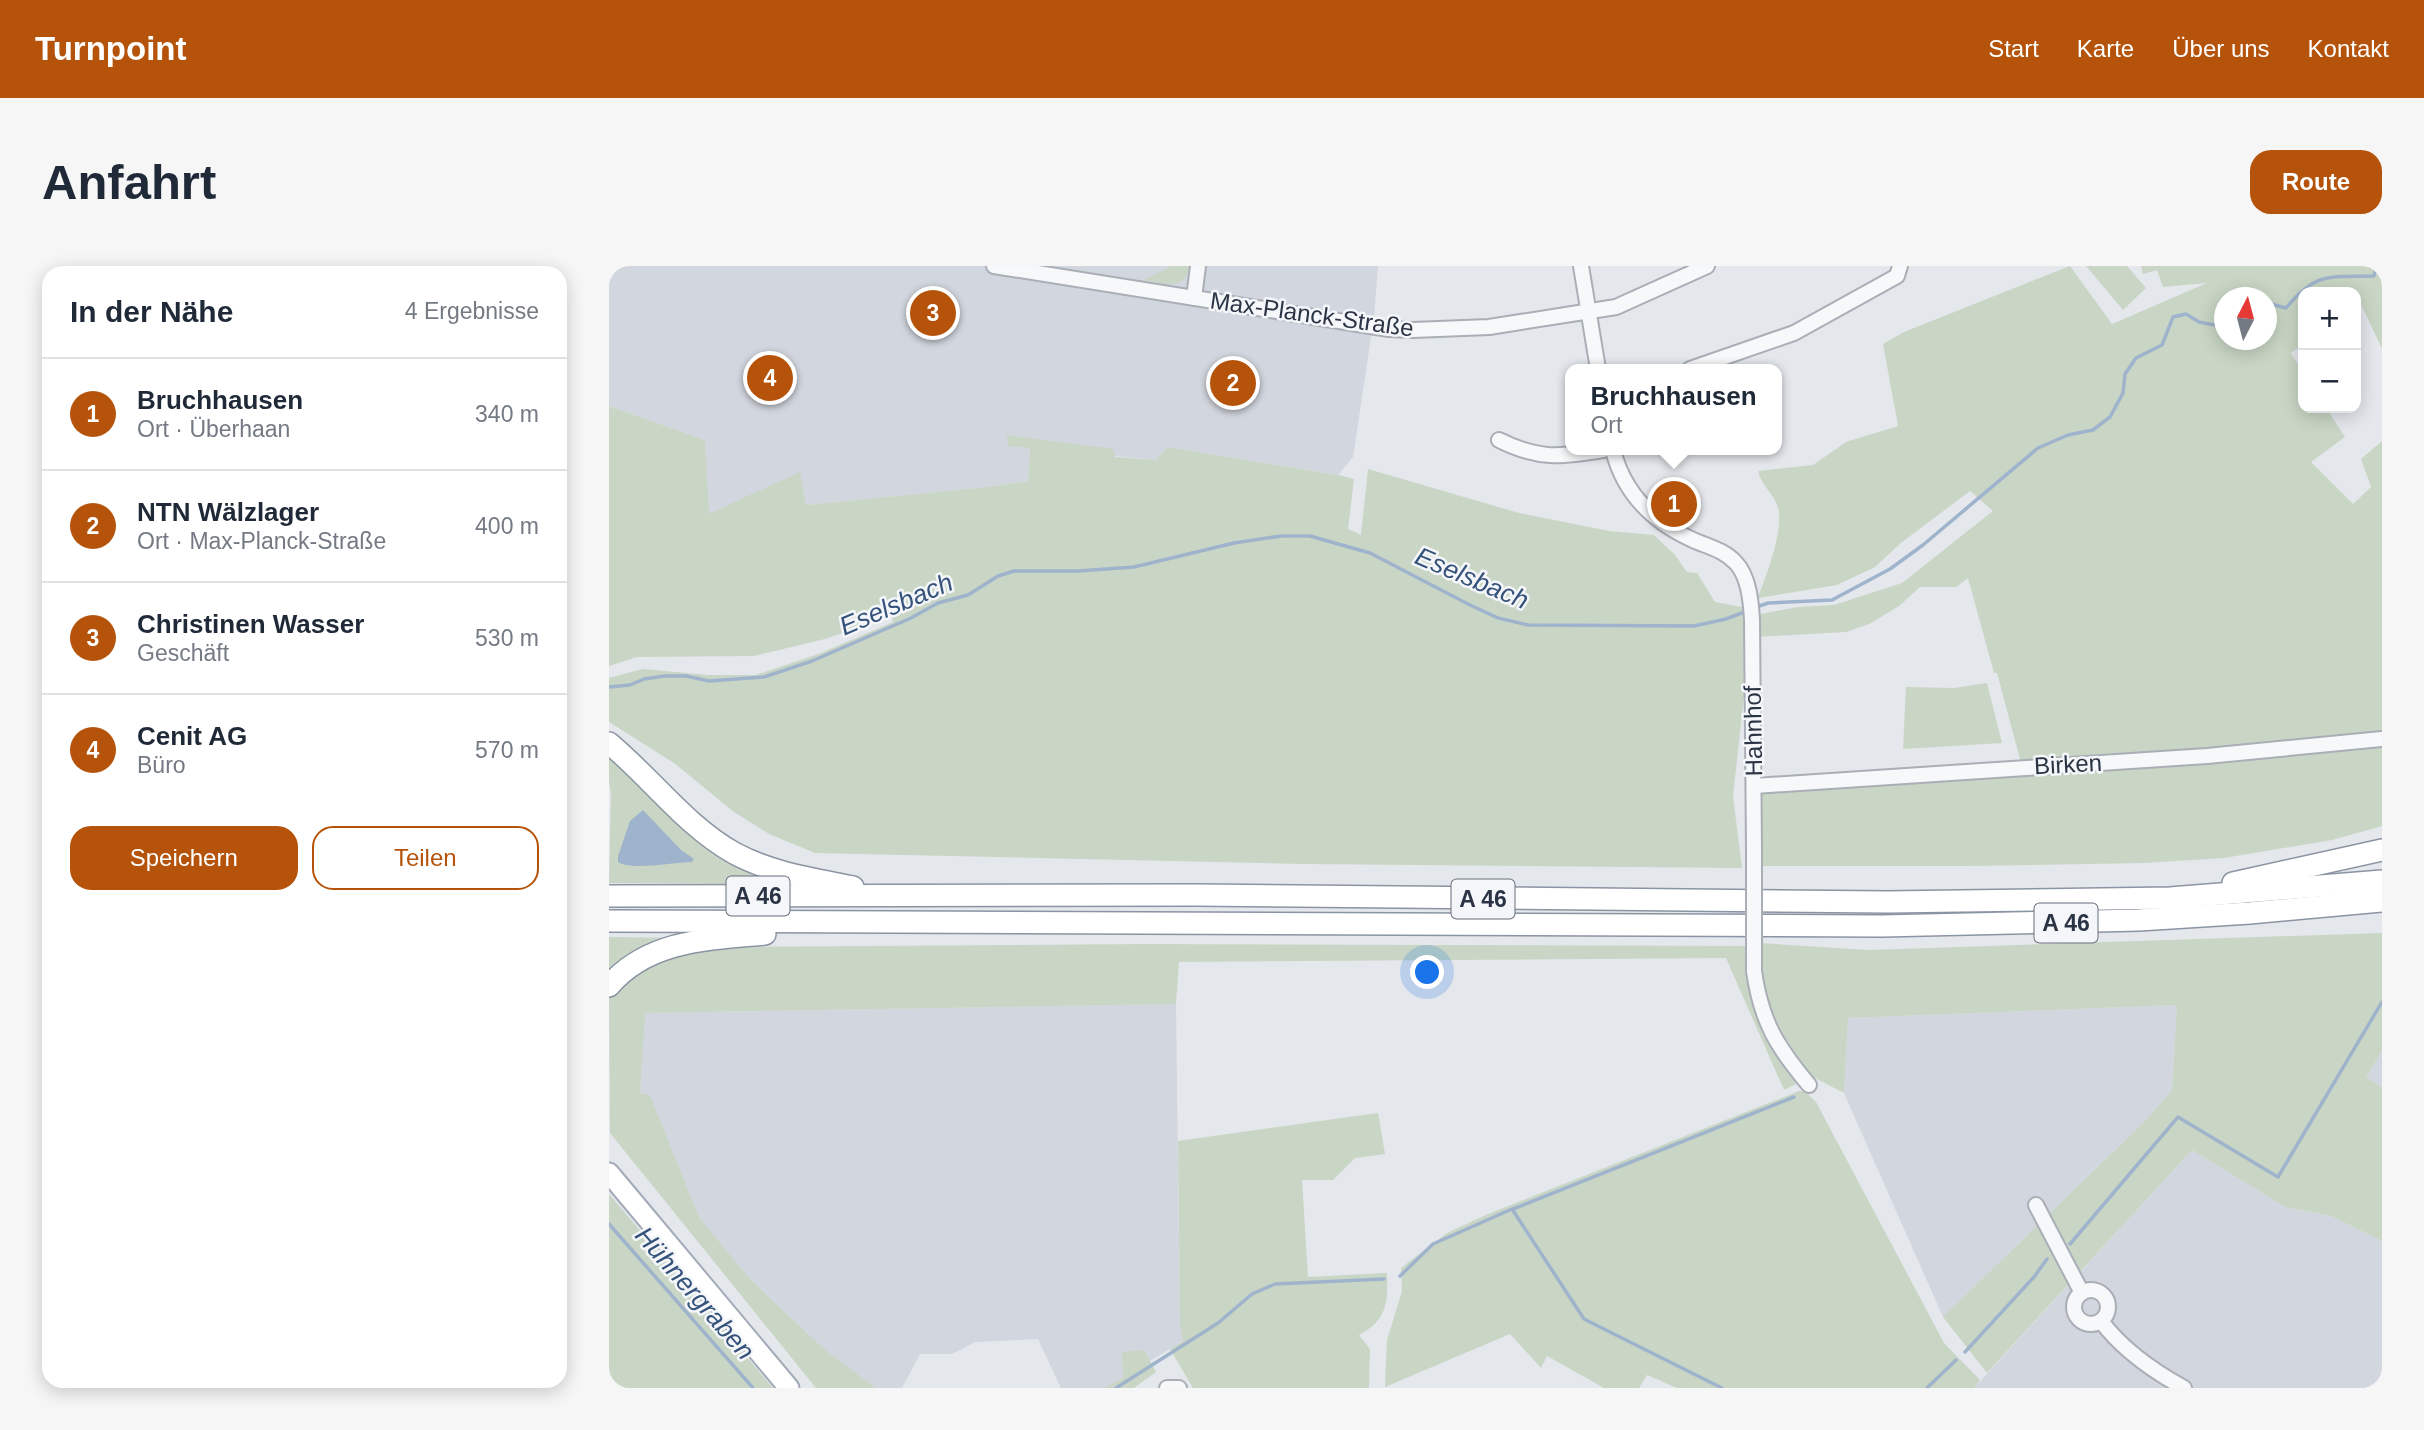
<!DOCTYPE html>
<html lang="de">
<meta charset="utf-8">
<style>
:root{--surface:#fff;--page:#f6f6f7;--text:#1f2937;--muted:#747a83;--line:#e0e1e3;--accent:#b45309}
body{margin:0;font-family:Arial,sans-serif;background:var(--page);color:var(--text)}
.controls{position:absolute;right:21px;top:21px;display:grid;overflow:hidden;border-radius:14px;box-shadow:0 4px 18px #0003}
.controls button{width:63px;height:63px;display:grid;place-items:center;padding:0;border:0;border-bottom:2px solid var(--line);background:var(--surface);color:var(--text);font:35px sans-serif}
.compass{position:absolute;left:1605px;top:21px;width:63px;height:63px;border-radius:50%;background:var(--surface);box-shadow:0 4px 18px #0003;rotate:6deg}
.you{position:absolute;left:819px;top:707px;width:24px;height:24px;margin:-18px;border:5px solid #fff;border-radius:50%;background:#1a73e8;box-shadow:0 0 0 10px #1a73e833}
.badge{display:grid;place-items:center;width:46px;height:46px;border-radius:50%;background:var(--accent);color:#fff;font-size:23px;font-weight:700}
.pin{position:absolute;translate:-50% -50%;border:4px solid #fff;box-shadow:0 2px 7px #0006}
.popup{position:absolute;left:956px;top:98px;width:217px;height:91px;box-sizing:border-box;display:grid;place-content:center;border-radius:14px;background:var(--surface);filter:drop-shadow(0 2px 5px #0005);font-size:23px;white-space:nowrap;color:var(--muted)}
.popup b{font-size:26px;color:var(--text)}
.popup::after{content:'';position:absolute;left:50%;top:100%;margin-left:-14px;border:14px solid transparent;border-top-color:var(--surface)}
.list{margin:0;padding:0;list-style:none}
h2{display:flex;justify-content:space-between;align-items:center;height:91px;margin:0;padding:0 28px;font-size:30px}
h2 small{font-size:23px;font-weight:400;color:var(--muted)}
.list li{display:grid;grid-template-columns:46px 1fr auto;gap:21px;align-items:center;box-sizing:border-box;height:112px;padding:0 28px;border-top:2px solid var(--line)}
.list b{display:block;font-size:26px;white-space:nowrap}
.list p{margin:0;font-size:23px;white-space:nowrap;color:var(--muted)}
.list em{font-size:23px;font-style:normal;color:var(--muted)}
.actions{display:flex;gap:14px;padding:21px 28px}
.actions a{flex:1;padding:16px 0;border:2px solid var(--accent);border-radius:21px;text-align:center;font-size:24px;color:var(--accent)}
.actions .main{background:var(--accent);color:#fff}
.map{position:relative;flex:none;width:1773px;height:1122px;overflow:hidden;border-radius:21px}
header{display:flex;align-items:center;gap:42px;box-sizing:border-box;height:98px;padding:0 35px;background:var(--accent);color:#fff}
header strong{font-size:33px}
nav{display:flex;gap:38px;margin-inline-start:auto;font-size:24px}
.intro{display:flex;align-items:center;justify-content:space-between;box-sizing:border-box;height:168px;padding:0 42px}
h1{margin:0;font-size:49px}
.button{padding:18px 32px;border-radius:21px;background:var(--accent);color:#fff;font-size:24px;font-weight:700}
main{display:flex;gap:42px;padding:0 42px}
aside{flex:1;background:var(--surface);border-radius:21px;box-shadow:0 4px 18px #0003}
.map>svg:first-child{display:block}
.built{fill:#d2d6de}
.green{fill:#c9d6c5;fill-rule:evenodd}
.water{fill:#9fb4cc}
.lines{fill:none;stroke-linecap:round;stroke-linejoin:round}
.stream{stroke:#9fb4cc;stroke-width:3.5}
.minor-casing{stroke:#a9aeb7;stroke-width:18}
.major-casing{stroke:#a3abb8;stroke-width:23}
.highway-casing{stroke:#8b94a3;stroke-width:24}
.minor{stroke:#f7f8fa;stroke-width:14}
.major{stroke:#fff;stroke-width:19}
.highway{stroke:#fff;stroke-width:21}
.minor-bridge-casing{stroke:#a9aeb7;stroke-width:18;stroke-linecap:butt}
.minor-bridge{stroke:#f7f8fa;stroke-width:14}
.labels{text-anchor:middle;dominant-baseline:central;stroke-width:5;stroke-linejoin:round;paint-order:stroke}
.shield{fill:#f4f6f9;stroke:#676e7b;stroke-width:2}
.shield-label{font-size:23px;font-weight:bold;fill:#2b3445}
.street-label{font-size:24px;fill:#2b3445;stroke:#f4f6f9}
.water-label{font-size:26px;font-style:italic;fill:#34527a;stroke:#f4f6f9}
</style>
<header>
<strong>Turnpoint</strong>
<nav><a>Start</a><a>Karte</a><a>Über uns</a><a>Kontakt</a></nav>
</header>
<div class="intro"><h1>Anfahrt</h1><a class="button">Route</a></div>
<main>
<aside>
<h2>In der Nähe<small>4 Ergebnisse</small></h2>
<ul class="list">
<li><span class="badge">1</span><div><b>Bruchhausen</b><p>Ort · Überhaan</p></div><em>340 m</em></li>
<li><span class="badge">2</span><div><b>NTN Wälzlager</b><p>Ort · Max-Planck-Straße</p></div><em>400 m</em></li>
<li><span class="badge">3</span><div><b>Christinen Wasser</b><p>Geschäft</p></div><em>530 m</em></li>
<li><span class="badge">4</span><div><b>Cenit AG</b><p>Büro</p></div><em>570 m</em></li>
</ul>
<div class="actions"><a class="main">Speichern</a><a>Teilen</a></div>
</aside>
<div class="map">
<svg width="1773" height="1122" viewBox="0 0 1773 1122">
<rect width="100%" height="100%" fill="#e4e7ec"/>
<g class="built">
<path d="M0,0H769L765,51L744,191L729,209L558,181L547,194L421,182L419,215L378,221L197,239L191,207L99,249L96,174L0,140Z"/>
<path d="M567,738L571,1060L574,1075L541,1095L535,1084L514,1112L495,1122H452L429,1073L366,1076L343,1088H311L293,1122H267L214,1082L142,1014L90,951L41,829L31,827L35,747Z"/>
<path d="M1568,739L1563,824L1539,852L1334,1051L1235,827L1239,752Z"/>
<path d="M1773,785V821L1757,811Z"/>
<path d="M1583,884L1676,941L1722,950L1773,975V1122H1365Z"/>
</g>
<g class="green">
<path d="M563,0H580C576,26 554,17 534,14Z"/>
<path d="M1461,0L1503,58L1598,17L1554,21L1548,4L1534,8L1532,0H1773V83L1751,36L1747,38V26H1694V78L1682,87L1694,107V142H1717L1736,171L1702,196L1744,238L1762,221L1752,193L1773,175V469L1632,482L1534,486L1412,497L1388,407H1385L1359,312L1347,321H1311L1290,340L1260,358L1237,366L1146,371V349L1189,341L1225,339L1293,317L1384,245L1361,225L1292,277L1266,301L1228,319L1149,332C1157,309 1175,265 1169,242C1165,227 1152,220 1149,205L1204,199L1237,176L1289,160L1274,78L1295,66ZM1616,32H1658V74H1616Z"/>
<path d="M1477,0H1518L1537,22L1514,44Z"/>
<path d="M0,140L96,174L100,248L191,206L197,239L378,221L419,215L421,182L399,180L398,169L504,183L506,191L547,194L558,181L729,209L745,213L739,263L752,269L759,203L910,247L1000,265L1045,269L1066,289L1078,306L1088,307L1106,336L1138,342L1137,412L1124,530L1133,602L695,598L206,587L160,568L125,546L65,497L0,456V412L34,403L98,409H147L212,387L284,356L283,350L216,373L145,390L28,391L0,400Z"/>
<path d="M1378,417L1393,477L1294,483L1297,421L1345,422Z"/>
<path d="M1773,477V560L1723,574L1615,592L1535,597L1362,600H1149L1150,530L1158,522Z"/>
<path d="M0,482L173,612L172,618L0,617L2,527L0,516Z"/>
<path d="M1773,667V785L1757,811L1773,821V975L1722,950L1676,941L1583,884L1378,1107L1334,1051L1539,852L1563,824L1568,739L1239,752L1235,827L1198,808L1169,766L1151,716L1150,677L1260,684Z"/>
<path d="M0,671L81,672L0,710Z"/>
<path d="M540,678L1141,680L1145,740L1187,818L1175,824L1117,692L570,696L567,738L36,747L31,827L41,829L90,951L142,1014L214,1082L267,1122H207L1,867L0,731L27,703L99,681Z"/>
<path d="M1190,825L1197,826L1207,836L1335,1077L1371,1114L1365,1122H1068L1038,1109L1030,1122H995L938,1090L932,1102L901,1068L776,1121L778,1074L793,1025L792,1002L838,967L879,948Z"/>
<path d="M769,847L776,888L746,892L724,914H693L699,1011L778,1007C779,1037 778,1054 750,1069L761,1083L760,1122H584L561,1083L574,1075L571,1060L569,875Z"/>
<path d="M0,928L164,1122H0Z"/>
<path d="M535,1084L547,1106L525,1122H495L514,1112L513,1086Z"/>
</g>
<path class="water" d="M34,544L72,584L85,593L83,596C66,596 22,605 9,596V590L21,555Z"/>
<g class="lines">
<g class="stream">
<path d="M1658,37L1677,42C1708,5 1720,11 1765,10L1767,0"/>
<path d="M1145,342L1159,337L1223,334L1281,303L1314,279L1429,182L1459,169L1484,164L1501,151L1514,127L1516,108L1527,92L1553,79L1564,51L1577,48L1590,56L1616,61"/>
<path d="M0,421L21,419L35,413L56,410H77L100,415L155,411L203,395L302,352L329,337L359,329L389,310L405,305H469L525,301L625,277L672,270H701L761,287L859,338L889,352L919,359L1085,360L1117,353L1138,345"/>
<path d="M904,943L1185,831"/>
<path d="M0,958L144,1122"/>
<path d="M1461,978L1569,851L1669,911L1773,736"/>
<path d="M791,1010L824,978L903,943L975,1053L1113,1122"/>
<path d="M1356,1086L1425,1011L1438,993"/>
<path d="M507,1122L609,1057L643,1028L666,1018L775,1013"/>
<path d="M1318,1122L1347,1094"/>
</g>
<g class="minor-casing">
<g id="minor">
<path d="M385,0L780,63L804,64L880,61L1007,41L1098,0"/>
<path d="M972,0L989,103"/>
<path d="M585,32L589,0"/>
<path d="M1081,103L1185,67L1288,10L1291,0"/>
<path d="M890,174C930,194 952,191 994,184"/>
<path d="M1004,184C1015,228 1044,256 1084,274C1100,281 1115,284 1127,297C1140,311 1142,336 1143,354L1145,582"/>
<path d="M1145,520L1598,490L1773,473"/>
<path d="M1145,705C1152,755 1168,781 1200,819"/>
<path d="M1427,939L1473,1027"/>
<circle cx="1482" cy="1041" r="17"/>
<path d="M1492,1055C1513,1083 1544,1105 1575,1122"/>
<path d="M558,1122H570"/>
</g>
</g>
<g class="major-casing">
<path id="major" d="M0,907L180,1122"/>
</g>
<g class="highway-casing">
<g id="highway">
<path d="M0,477C42,512 77,560 125,587C162,607 204,613 244,621"/>
<path d="M1624,617L1773,584"/>
<path d="M0,630L587,629L1278,636L1561,632L1773,615"/>
<path d="M0,655L1273,660L1530,654L1641,647L1773,635"/>
<path d="M0,720C39,674 100,673 156,668"/>
</g>
</g>
<use href="#minor" class="minor"/>
<use href="#major" class="major"/>
<use href="#highway" class="highway"/>
<g class="minor-bridge-casing">
<path id="minor-bridge" d="M1145,705V582"/>
</g>
<use href="#minor-bridge" class="minor-bridge"/>
</g>
<g class="labels">
<g class="shield">
<rect x="117.5" y="610.5" width="63" height="39" rx="5"/>
<rect x="842.5" y="613.5" width="63" height="39" rx="5"/>
<rect x="1425.5" y="637.5" width="63" height="39" rx="5"/>
</g>
<g class="shield-label">
<text x="149" y="630">A 46</text>
<text x="874" y="633">A 46</text>
<text x="1457" y="657">A 46</text>
</g>
<g class="street-label">
<text transform="translate(703 48) rotate(8)">Max-Planck-Straße</text>
<text transform="translate(1144 465) rotate(-91)">Hahnhof</text>
<text transform="translate(1459 498) rotate(-3)">Birken</text>
</g>
<g class="water-label">
<text transform="translate(863 312) rotate(23)">Eselsbach</text>
<text transform="translate(287 338) rotate(-23)">Eselsbach</text>
<text transform="translate(86 1027) rotate(49)">Hühnergraben</text>
</g>
</g>
</svg>
<div class="controls">
<button>+</button>
<button>−</button>
</div>
<svg class="compass" viewBox="-18 -18 36 36"><path d="M0-13l5 13h-10z" fill="#e53935"/><path d="M0 13l5-13h-10z" fill="#747a83"/></svg>
<div class="you"></div>
<div class="pin badge" style="left:1065px;top:238px">1</div>
<div class="popup"><b>Bruchhausen</b>Ort</div>
<div class="pin badge" style="left:624px;top:117px">2</div>
<div class="pin badge" style="left:324px;top:47px">3</div>
<div class="pin badge" style="left:161px;top:112px">4</div>
</div>
</main>
